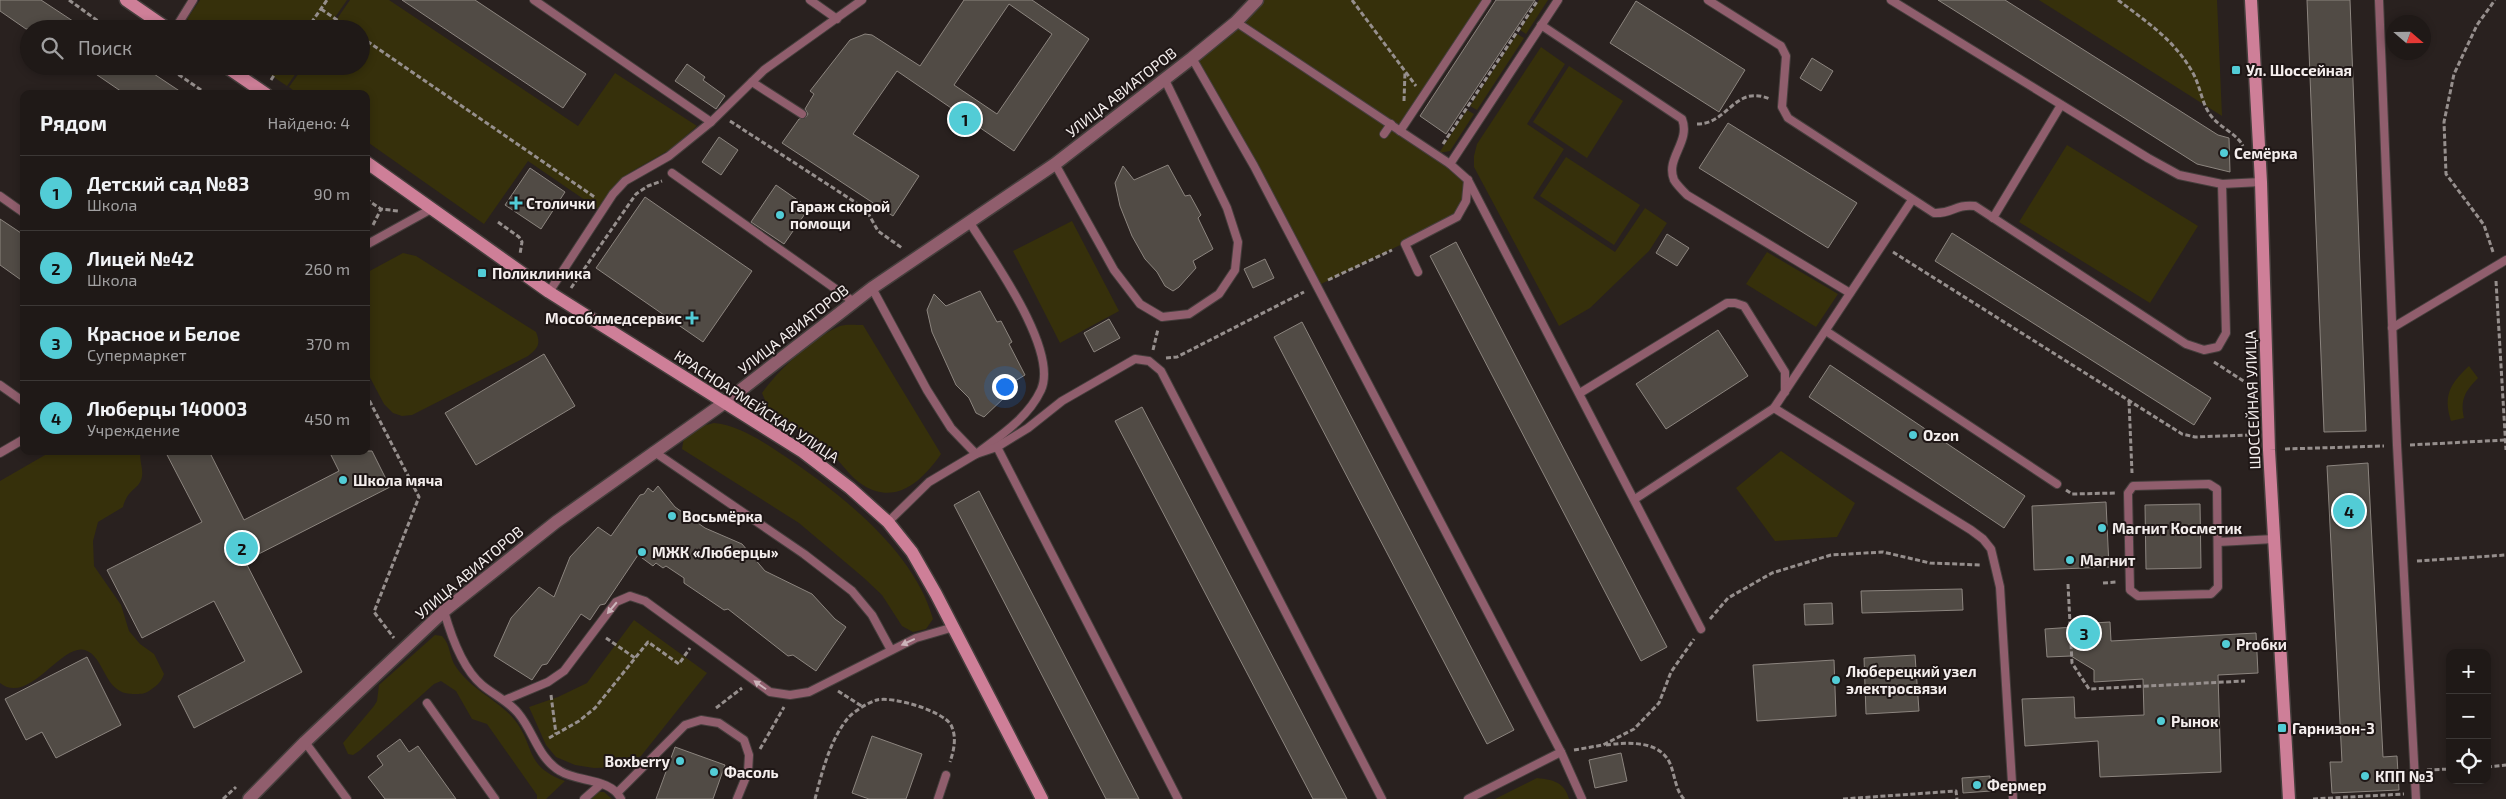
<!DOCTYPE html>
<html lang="ru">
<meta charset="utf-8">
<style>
:root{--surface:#1f1917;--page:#2c2624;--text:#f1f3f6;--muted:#a1a0a1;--line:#3c3836;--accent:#52ccd6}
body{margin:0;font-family:"Exo 2",sans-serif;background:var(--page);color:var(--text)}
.controls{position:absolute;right:15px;bottom:15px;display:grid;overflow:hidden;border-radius:10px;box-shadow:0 2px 8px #0003}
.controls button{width:45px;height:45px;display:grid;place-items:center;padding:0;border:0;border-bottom:1px solid var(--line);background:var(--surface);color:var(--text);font:25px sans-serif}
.compass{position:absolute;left:2386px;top:15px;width:45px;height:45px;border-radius:50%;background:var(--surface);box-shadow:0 2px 8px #0003;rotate:110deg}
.you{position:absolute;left:1004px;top:386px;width:18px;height:18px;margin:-12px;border:4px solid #fff;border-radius:50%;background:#1a73e8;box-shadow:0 0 0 8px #1a73e833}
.badge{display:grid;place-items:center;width:32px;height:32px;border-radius:50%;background:var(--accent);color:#111;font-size:16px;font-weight:700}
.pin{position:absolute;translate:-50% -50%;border:2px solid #fff;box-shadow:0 1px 5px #0006}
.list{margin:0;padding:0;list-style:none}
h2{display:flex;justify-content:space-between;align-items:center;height:65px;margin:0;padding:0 20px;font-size:21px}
h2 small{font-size:16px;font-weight:400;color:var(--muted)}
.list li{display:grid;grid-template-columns:32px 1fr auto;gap:15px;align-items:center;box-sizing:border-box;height:75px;padding:0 20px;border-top:1px solid var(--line)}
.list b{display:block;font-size:19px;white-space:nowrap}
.list p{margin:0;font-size:16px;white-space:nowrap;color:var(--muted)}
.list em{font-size:16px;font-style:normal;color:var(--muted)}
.icon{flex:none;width:28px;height:28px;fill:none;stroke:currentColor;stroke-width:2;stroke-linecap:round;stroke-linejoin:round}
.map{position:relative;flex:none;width:2506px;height:799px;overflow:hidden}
.search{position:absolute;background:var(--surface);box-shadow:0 2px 8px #0003;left:20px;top:20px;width:350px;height:55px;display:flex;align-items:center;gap:12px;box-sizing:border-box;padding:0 18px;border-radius:28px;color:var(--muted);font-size:19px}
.panel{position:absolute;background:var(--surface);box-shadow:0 2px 8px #0003;left:20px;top:90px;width:350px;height:365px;border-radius:10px}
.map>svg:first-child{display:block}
.green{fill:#36300b}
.building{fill:#514b45;stroke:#8c857f;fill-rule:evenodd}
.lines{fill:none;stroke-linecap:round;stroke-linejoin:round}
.lane-casing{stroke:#453e3c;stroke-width:10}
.street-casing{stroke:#453e3c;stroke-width:15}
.secondary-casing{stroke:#453e3c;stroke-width:15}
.path{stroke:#968f8d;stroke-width:3;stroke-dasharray:5 2.5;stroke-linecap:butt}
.lane{stroke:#905e6d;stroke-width:8}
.street{stroke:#905e6d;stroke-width:12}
.secondary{stroke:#ce7f98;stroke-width:12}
.oneway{fill:#ccb4ba}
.poi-dot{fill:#52ccd6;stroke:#1f1716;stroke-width:2}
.labels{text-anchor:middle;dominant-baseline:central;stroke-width:4;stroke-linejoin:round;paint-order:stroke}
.poi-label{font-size:15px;font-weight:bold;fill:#f4eeed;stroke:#1f1716;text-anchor:start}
.street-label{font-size:15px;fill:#f4eeed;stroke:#1f1716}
</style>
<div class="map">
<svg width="2506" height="799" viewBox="0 0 2506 799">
<rect width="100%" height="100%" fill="#29211f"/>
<g class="green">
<path d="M200,0H347L327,29H202L187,19Z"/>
<path d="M350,0H389L578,126L615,73L697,126L671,149L629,173L614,187L598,209L528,161L484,224L366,141V94H298L289,87L304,66H361V29H330Z"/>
<path d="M1257,0H1487L1400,130L1468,180L1457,217L1317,286L1192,58Z"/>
<path d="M1539,0H1548L1526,34L1520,30Z"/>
<path d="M2039,0H2217L2222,116Z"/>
<path d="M1517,34L1524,38L1477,110L1470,106Z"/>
<path d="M1541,47L1565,64L1527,124L1564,149L1533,198L1615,252L1645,208L1667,223L1649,251L1590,308L1559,326L1474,167V156L1477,144Z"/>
<path d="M257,66H301L287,86Z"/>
<path d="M1569,66L1623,101L1587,158L1533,122Z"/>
<path d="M1467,110L1474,114L1450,151L1439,153Z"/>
<path d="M2067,145L2198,226L2150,303L2019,222Z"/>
<path d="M1566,157L1640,205L1614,245L1540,196Z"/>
<path d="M1072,221L1119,311L1060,343L1013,251Z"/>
<path d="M1767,252L1838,294L1816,327L1746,284Z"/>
<path d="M403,253L416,256L536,332C541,344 538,348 528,356L412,415L402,416L393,413L384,404L366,370V273Z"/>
<path d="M863,325L941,454C922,481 896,506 863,485C850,477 841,462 830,452C811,436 791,424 770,412L762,393C779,369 813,338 840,326C846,324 856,325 863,325Z"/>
<path d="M2469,366L2478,378C2465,391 2460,400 2464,418L2451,421C2443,395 2450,384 2469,366Z"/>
<path d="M714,423C739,425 765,443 786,457C842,495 914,551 933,619L926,629L913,632L902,626L882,595L864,578L799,523L682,449L684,437L702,426Z"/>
<path d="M52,451H141C138,460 145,470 141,480C137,490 128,489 123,507L98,522L93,541L94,566L121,605L129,631L140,644L154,654L164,674C161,683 156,686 149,691C144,694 141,694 134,694C103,695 106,657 85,650C61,643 29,706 0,683V481Z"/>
<path d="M1781,451L1855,503L1837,537L1775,541L1736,488Z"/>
<path d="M634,620L707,673L641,756L621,767L594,768L575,765L556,757L546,745L529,707L558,697L587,683Z"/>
<path d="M435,635L442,636C451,645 449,657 456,667C472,690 495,698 513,718C536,745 523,766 565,781L546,799H537V795L487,724L472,719L456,691L441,681L434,684L359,751L353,755L348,754L343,743L374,706L377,701L379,685Z"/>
<path d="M1537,778C1554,780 1564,782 1569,799H1495Z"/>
<path d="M599,792H604L612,799H590L592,794Z"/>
</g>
<g class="building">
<path d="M0,0H41L85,29H26L0,11Z"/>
<path d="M402,0H475L586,74L563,108Z"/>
<path d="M964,0H1032L1089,39L1014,151L897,71L853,134L919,176L893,216L782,143L799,119L806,117L808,114L805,109L814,94L810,91L850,40L865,34L872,35L920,66ZM1009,4L1052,34L997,114L954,85Z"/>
<path d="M1496,0H1535L1446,134L1420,116Z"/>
<path d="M1938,0H2005L2218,135L2229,138L2230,172L2197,164Z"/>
<path d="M2307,0H2350L2366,431L2324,432Z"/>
<path d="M1636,1L1745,70L1719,112L1610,43Z"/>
<path d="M1812,58L1833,71L1821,91L1800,78Z"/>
<path d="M687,64L705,77L703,80L725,96L716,109L675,81Z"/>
<path d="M84,66H142L184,94H125Z"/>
<path d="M1728,123L1857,203L1828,248L1699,168Z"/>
<path d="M719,137L738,150L721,175L702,162Z"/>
<path d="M1168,165L1185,196L1190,195L1201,215L1198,218L1213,249L1193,261L1196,268L1179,287L1173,291L1165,286L1157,272L1145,259L1132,236L1120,206L1115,183L1123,166L1134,180Z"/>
<path d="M530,168L565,192L541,229L505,205Z"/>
<path d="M776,185L809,208L784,244L751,222Z"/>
<path d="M645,197L752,271L703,342L596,268Z"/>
<path d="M0,219L24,235V282L0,265Z"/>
<path d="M1952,233L2211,398L2194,425L1935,261Z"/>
<path d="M1667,234L1689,248L1677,266L1656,253Z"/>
<path d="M1456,242L1667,647L1641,661L1430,256Z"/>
<path d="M1265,259L1274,278L1253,288L1244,269Z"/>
<path d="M980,291L997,322L1001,321L1012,342L1009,344L1025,375L1005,387L1007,395L984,417L976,413L969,398L956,385L932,332L927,310L934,294L946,306Z"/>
<path d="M1109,319L1120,338L1094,352L1084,333Z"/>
<path d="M1302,322L1514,730L1487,744L1274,337Z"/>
<path d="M1718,330L1748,376L1666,429L1636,384Z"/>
<path d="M544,354L575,406L476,465L445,413Z"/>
<path d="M1830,365L2025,496L2004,528L1809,397Z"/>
<path d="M1142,407L1173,466L1347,799H1313L1115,421Z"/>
<path d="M165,451H209L244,520L339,471L329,451H372L390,487L245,561L302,672L194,728L178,696L245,661L214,601L142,638L107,570L202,522Z"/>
<path d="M2368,463L2383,757L2397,756L2399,790L2332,793L2330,762H2342L2327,466Z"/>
<path d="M658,486L675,507L705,528L742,544L765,571L812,594L835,619L846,627L816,671L793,655L788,656L728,609L724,610L684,583V578L666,566L663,568L656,563L653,566L638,555L605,604L600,605L590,620L581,614L547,664L542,665L532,680L494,656L511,618L539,587L554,597L570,557L598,527L611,536L640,495L644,494L648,488L653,492Z"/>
<path d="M979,491L1009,549L1139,799H1106L954,505Z"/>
<path d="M2106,502L2109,567L2034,570L2032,506Z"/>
<path d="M2200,504L2201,568L2146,569L2145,505Z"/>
<path d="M1962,589L1963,610L1862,613L1861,591Z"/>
<path d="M1832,603L1833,624L1805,625L1804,604Z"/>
<path d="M2110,622L2111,641L2256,633L2258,673L2218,675L2221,772L2100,777L2098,741L2025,746L2022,699L2074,697L2075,718L2144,715L2143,679L2094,682V670L2071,656L2047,657L2045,629L2074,627V624Z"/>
<path d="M1915,655L1919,711L1866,714L1864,658Z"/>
<path d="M87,657L121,725L56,758L42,732L26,740L5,699Z"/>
<path d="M1834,660L1836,716L1757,721L1753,665Z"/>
<path d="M872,736L922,754L906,799H869L852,793Z"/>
<path d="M400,739L409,752L418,746L456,799H385L368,777L383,765L377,756Z"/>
<path d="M675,747L725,765L713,799H656Z"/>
<path d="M1621,753L1627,781L1595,788L1589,760Z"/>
<path d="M1990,776L1991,791L1963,793L1962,778Z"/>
</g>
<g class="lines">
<g class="lane-casing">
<g id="lane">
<path d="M534,0L711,122"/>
<path d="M810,0L837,19"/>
<path d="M1708,0L1781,46L1786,56L1782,107L1788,118L1934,213C1953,214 1954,204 1975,206L2186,344L2204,350L2218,347L2226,333L2222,184"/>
<path d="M1891,0L2148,158L2179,175L2222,184L2261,182"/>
<path d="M2379,0L2397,445L2416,799"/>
<path d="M1236,22L1450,164L1468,180L1701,629"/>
<path d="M1541,25L1682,119C1691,142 1665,158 1674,180C1677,185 1683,191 1687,195L1850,293"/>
<path d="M175,29L193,0"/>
<path d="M1192,58L1254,166L1561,752L1582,799"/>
<path d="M752,82L802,114"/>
<path d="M1400,131L1487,0"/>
<path d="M1384,134L1391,124"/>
<path d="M1055,164L1114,270L1140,304L1162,317L1189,314L1219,294L1235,270L1238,242L1227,208L1165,80"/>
<path d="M1450,164L1558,0"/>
<path d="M672,173L854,302"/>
<path d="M0,196L24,213"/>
<path d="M1993,218L2061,105"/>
<path d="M366,245L433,208"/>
<path d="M1418,272L1405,244L1457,217L1466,201L1468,180"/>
<path d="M872,288L927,390L951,428L976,454C1000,436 1028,418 1041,390C1059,350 992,258 970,223"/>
<path d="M549,292L613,194L625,181L669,156L711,122L764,70L862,0"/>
<path d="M2392,328L2506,260"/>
<path d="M1826,331L2057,484"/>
<path d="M0,385L24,402"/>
<path d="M1580,393L1727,303H1735L1744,306L1785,372V392"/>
<path d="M1774,408L1971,530L1983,539L1991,549L2000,587L2013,799"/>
<path d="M997,447L1178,799"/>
<path d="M653,451L804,554L852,591L872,615L891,650"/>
<path d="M0,453L24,439"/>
<path d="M2209,484L2217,489L2218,587L2211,594L2138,596L2130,590L2128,493L2133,486Z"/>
<path d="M1635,499L1774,408L1912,200"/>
<path d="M888,522L929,482L976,454L997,447L1028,428L1062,401L1135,359L1149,361L1161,371L1382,799"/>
<path d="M2218,542L2274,539"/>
<path d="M444,611C451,636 462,668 482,685C494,695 508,701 518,713C534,732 538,758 560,771C577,782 611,778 621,799"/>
<path d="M505,700L548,682L564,671L616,602L630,596L645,601L770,692L790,695L809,692L916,638L954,627"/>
<path d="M427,703L495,799"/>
<path d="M305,742L347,799"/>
<path d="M618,792L685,725L701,720L719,723L744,740L749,755L748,772L737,799"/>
<path d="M584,799L601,784"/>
<path d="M938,799L946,775"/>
<path d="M1468,799L1561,752"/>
</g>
</g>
<g class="street-casing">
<path id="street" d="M249,799L305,742L444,611L556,522L724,403L872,288L1055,164L1192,58L1236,22L1257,0"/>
</g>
<g class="secondary-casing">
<g id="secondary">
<path d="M126,0L168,29"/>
<path d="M2251,0L2261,182L2269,450L2289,799"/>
<path d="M225,66L266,94"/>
<path d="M366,162L549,292L803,452L850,488L888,522L912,552L936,594L1042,799"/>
</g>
</g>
<g class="path">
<path d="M69,0L109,29"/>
<path d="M1352,0L1416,86"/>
<path d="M2118,0C2148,23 2176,41 2194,75C2201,89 2202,105 2212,117C2221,128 2237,134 2243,146"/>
<path d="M321,9L350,29"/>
<path d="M307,29L327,0"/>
<path d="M361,37L596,198"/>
<path d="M166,66L207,94"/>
<path d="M271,80L280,66"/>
<path d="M1404,101L1405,72"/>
<path d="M730,121L861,206L868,213L878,231L902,248"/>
<path d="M1697,124C1729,124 1734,84 1770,99"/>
<path d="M1443,144L1538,0"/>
<path d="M366,199L381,209L398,211"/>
<path d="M498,222L519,237L522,242L520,254"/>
<path d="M373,225L381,209"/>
<path d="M1893,252L2182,434L2195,437L2249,435"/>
<path d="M2493,252L2484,225L2446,174L2444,122L2454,74L2477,25L2495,0"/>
<path d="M1328,280L1392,250"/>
<path d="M2496,281L2506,450"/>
<path d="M571,288L636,194L648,186L662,181"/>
<path d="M1153,350L1158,329"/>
<path d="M1166,358L1177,357L1304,292"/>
<path d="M2214,362L2248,384"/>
<path d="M366,394L419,497L374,612L394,638"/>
<path d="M2129,401L2132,473"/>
<path d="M2410,445L2505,440"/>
<path d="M2285,449L2384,446"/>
<path d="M2066,490L2072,494L2116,493"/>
<path d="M2417,561L2506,555"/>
<path d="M2103,583L2117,582"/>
<path d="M2068,584L2072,663L2089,689L2245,681"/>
<path d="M1710,619L1728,598L1772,573L1831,555L1883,552L1930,563L1981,565"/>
<path d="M606,638L635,658"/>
<path d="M838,691L863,707"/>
<path d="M551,695L556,734"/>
<path d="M716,708L742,688"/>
<path d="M549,738L579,721L595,708L648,642L679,664L690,648"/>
<path d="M1606,745C1628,742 1662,740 1671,766C1675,777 1676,791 1684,799"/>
<path d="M760,749L784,707"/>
<path d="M1574,750L1603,745L1634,729L1659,703L1671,672L1694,639"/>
<path d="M2487,767L2506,765"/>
<path d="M2427,770L2450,769"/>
<path d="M223,799L236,787"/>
<path d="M815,799C822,772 830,740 848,718C854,711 869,702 877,700C893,696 943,711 951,725C957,737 954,750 950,762"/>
<path d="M1843,799L1956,791L1957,799"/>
<path d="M2313,799L2404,794"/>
</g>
<use href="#lane" class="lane"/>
<use href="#street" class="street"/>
<use href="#secondary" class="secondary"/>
</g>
<defs><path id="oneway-solid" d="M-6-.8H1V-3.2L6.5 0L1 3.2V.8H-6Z" transform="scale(1.25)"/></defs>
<g class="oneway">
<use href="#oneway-solid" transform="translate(612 608) rotate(130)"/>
<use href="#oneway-solid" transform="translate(908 642) rotate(155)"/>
<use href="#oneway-solid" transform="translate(760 685) rotate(-145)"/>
</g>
<g class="poi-dot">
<rect x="2231" y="65" width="10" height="10" rx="2.5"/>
<circle cx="2224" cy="153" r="5"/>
<path d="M513.5 195.5h5v5h5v5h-5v5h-5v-5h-5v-5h5z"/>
<circle cx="780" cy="215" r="5"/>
<rect x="477" y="268" width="10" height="10" rx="2.5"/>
<path d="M689.5 310.5h5v5h5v5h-5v5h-5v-5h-5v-5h5z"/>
<circle cx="1913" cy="435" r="5"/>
<circle cx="343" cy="480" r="5"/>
<circle cx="672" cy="516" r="5"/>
<circle cx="2102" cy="528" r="5"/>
<circle cx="642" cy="552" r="5"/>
<circle cx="2070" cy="560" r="5"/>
<circle cx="2226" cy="644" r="5"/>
<circle cx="1836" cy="680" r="5"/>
<circle cx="2161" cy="721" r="5"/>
<rect x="2277" y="723" width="10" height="10" rx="2.5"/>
<circle cx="680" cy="761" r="5"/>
<circle cx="714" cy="772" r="5"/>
<circle cx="2365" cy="776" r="5"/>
<circle cx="1977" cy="785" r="5"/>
</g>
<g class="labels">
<g class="poi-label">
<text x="2246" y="70">Ул. Шоссейная</text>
<text x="2234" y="153">Семёрка</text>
<text x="526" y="203">Столички</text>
<text x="790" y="206">Гараж скорой<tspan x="790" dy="17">помощи</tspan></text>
<text x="492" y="273">Поликлиника</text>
<text x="682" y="318" text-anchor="end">Мособлмедсервис</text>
<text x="1923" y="435">Ozon</text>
<text x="353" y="480">Школа мяча</text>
<text x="682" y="516">Восьмёрка</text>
<text x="2112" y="528">Магнит Косметик</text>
<text x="652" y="552">МЖК «Люберцы»</text>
<text x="2080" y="560">Магнит</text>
<text x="2236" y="644">Proбки</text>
<text x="1846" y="671">Люберецкий узел<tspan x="1846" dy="17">электросвязи</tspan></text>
<text x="2171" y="721">Рынок</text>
<text x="2292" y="728">Гарнизон-3</text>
<text x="670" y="761" text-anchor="end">Boxberry</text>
<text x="724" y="772">Фасоль</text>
<text x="2375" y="776">КПП №3</text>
<text x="1987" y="785">Фермер</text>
</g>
<g class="street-label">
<text transform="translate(1121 92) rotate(-38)">УЛИЦА АВИАТОРОВ</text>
<text transform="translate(793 329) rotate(-38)">УЛИЦА АВИАТОРОВ</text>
<text transform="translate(2252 400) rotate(-92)">ШОССЕЙНАЯ УЛИЦА</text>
<text transform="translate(757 406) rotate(33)">КРАСНОАРМЕЙСКАЯ УЛИЦА</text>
<text transform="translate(469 572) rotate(-40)">УЛИЦА АВИАТОРОВ</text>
</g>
</g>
</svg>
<div class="controls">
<button>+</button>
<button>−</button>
<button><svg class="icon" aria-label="locate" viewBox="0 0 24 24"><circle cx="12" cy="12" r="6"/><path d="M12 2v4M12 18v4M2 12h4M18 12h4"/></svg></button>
</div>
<svg class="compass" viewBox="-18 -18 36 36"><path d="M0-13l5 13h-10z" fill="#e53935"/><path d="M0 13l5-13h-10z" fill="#a1a0a1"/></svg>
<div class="you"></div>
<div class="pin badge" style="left:965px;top:119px">1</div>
<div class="pin badge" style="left:242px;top:548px">2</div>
<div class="pin badge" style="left:2084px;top:633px">3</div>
<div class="pin badge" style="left:2349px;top:511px">4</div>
<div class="search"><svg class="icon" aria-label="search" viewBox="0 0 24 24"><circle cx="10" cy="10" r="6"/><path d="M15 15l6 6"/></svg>Поиск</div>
<section class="panel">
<h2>Рядом<small>Найдено: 4</small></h2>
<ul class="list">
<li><span class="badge">1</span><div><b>Детский сад №83</b><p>Школа</p></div><em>90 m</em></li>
<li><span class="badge">2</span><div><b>Лицей №42</b><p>Школа</p></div><em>260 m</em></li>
<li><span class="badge">3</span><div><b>Красное и Белое</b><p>Супермаркет</p></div><em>370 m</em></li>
<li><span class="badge">4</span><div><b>Люберцы 140003</b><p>Учреждение</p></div><em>450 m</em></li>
</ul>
</section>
</div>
